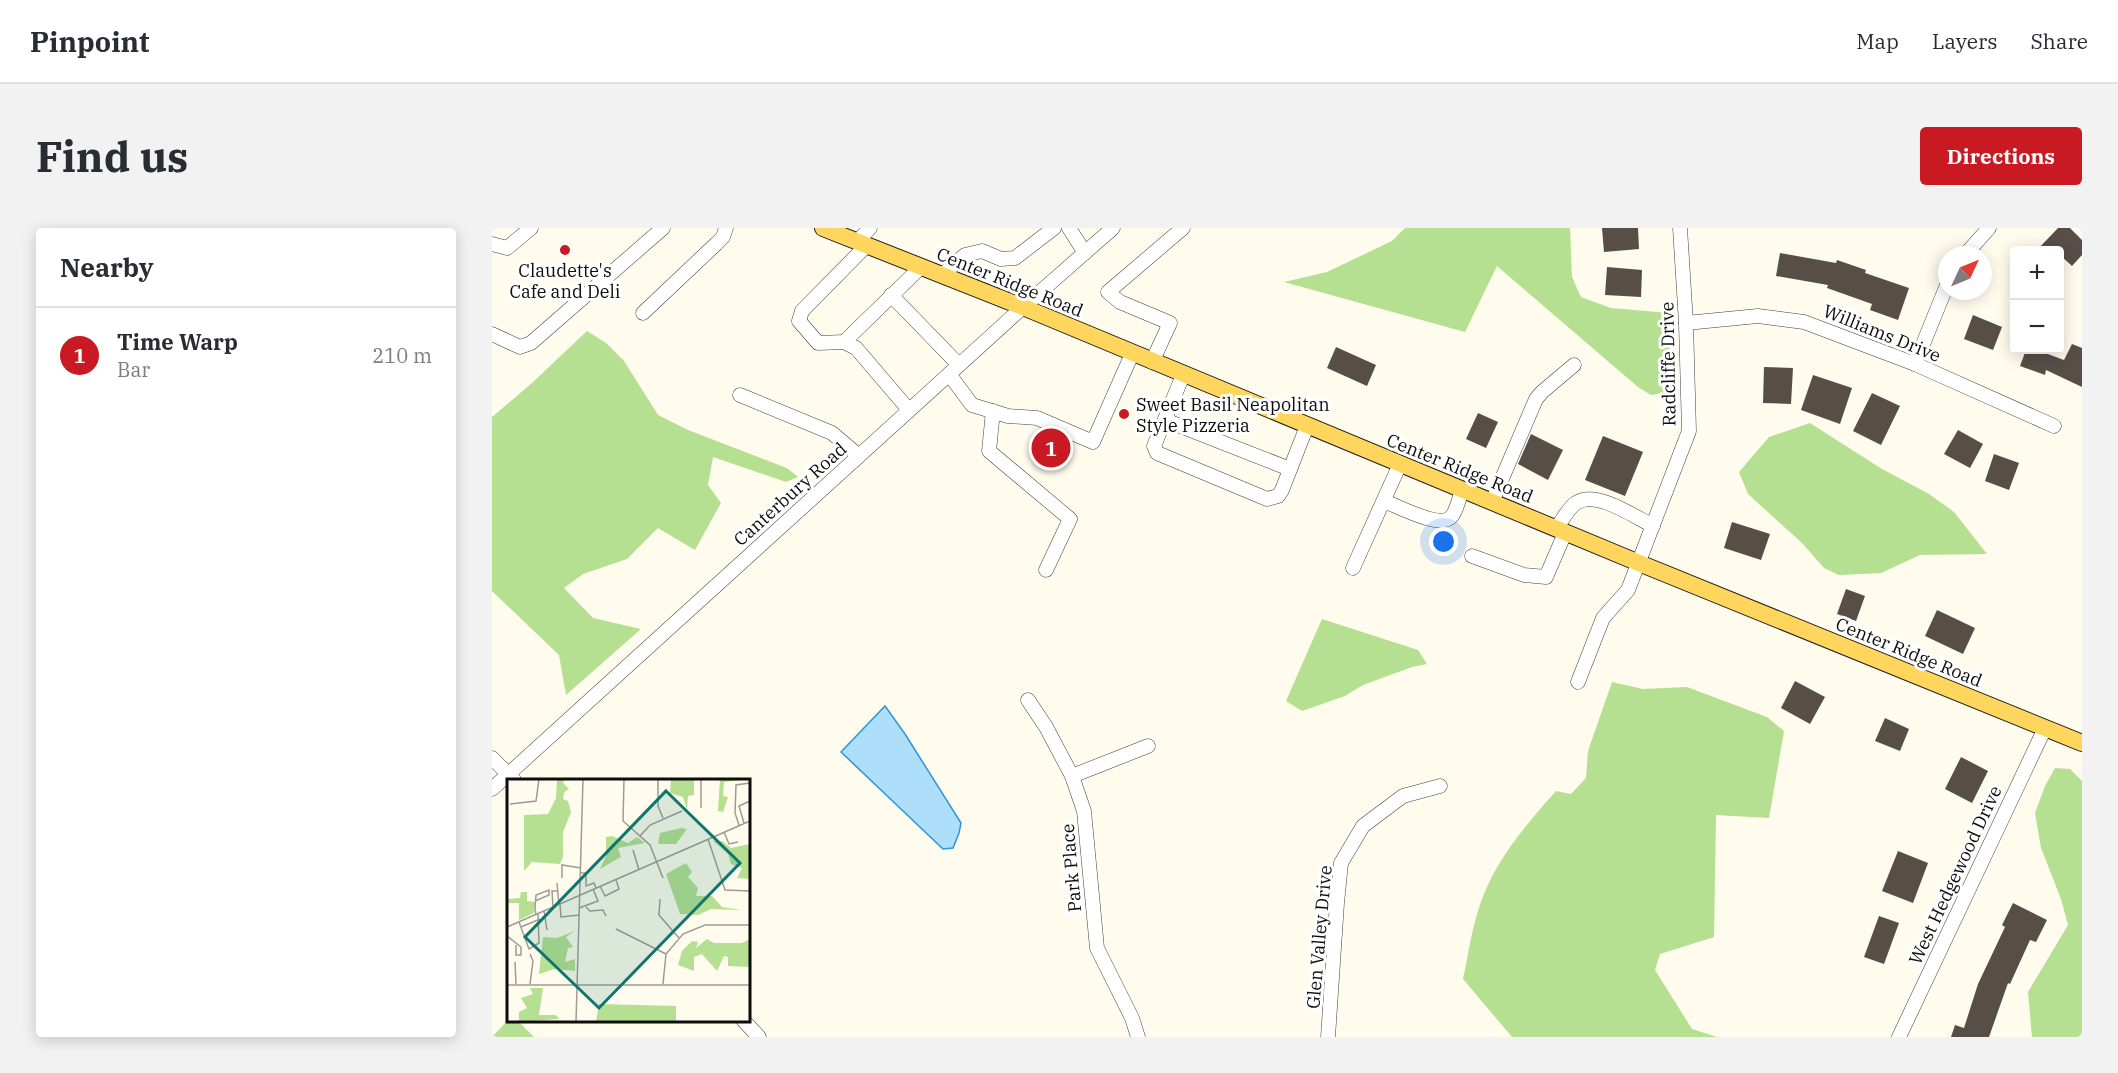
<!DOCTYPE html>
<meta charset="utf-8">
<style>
:root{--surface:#fff;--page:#f2f2f3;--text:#2b2b33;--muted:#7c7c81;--line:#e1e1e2;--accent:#c91923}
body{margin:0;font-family:"IBM Plex Serif",serif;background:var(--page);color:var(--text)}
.controls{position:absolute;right:18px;top:18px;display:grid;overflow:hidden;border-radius:6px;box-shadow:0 3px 15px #0003}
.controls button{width:54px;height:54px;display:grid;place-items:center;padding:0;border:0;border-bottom:2px solid var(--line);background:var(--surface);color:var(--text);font:30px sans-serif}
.compass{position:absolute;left:1446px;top:18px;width:54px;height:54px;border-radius:50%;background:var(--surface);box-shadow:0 3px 15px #0003;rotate:46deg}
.you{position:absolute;left:952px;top:314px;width:21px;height:21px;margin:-15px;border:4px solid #fff;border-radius:50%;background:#1a73e8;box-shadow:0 0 0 9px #1a73e833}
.badge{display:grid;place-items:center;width:39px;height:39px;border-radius:50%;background:var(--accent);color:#fff;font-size:20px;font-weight:700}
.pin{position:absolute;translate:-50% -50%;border:3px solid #fff;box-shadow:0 2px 6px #0006}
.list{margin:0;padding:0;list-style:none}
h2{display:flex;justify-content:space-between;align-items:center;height:78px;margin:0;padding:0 24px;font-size:26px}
h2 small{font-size:20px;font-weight:400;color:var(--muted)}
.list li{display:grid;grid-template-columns:39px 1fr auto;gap:18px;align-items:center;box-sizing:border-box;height:96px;padding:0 24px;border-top:2px solid var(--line)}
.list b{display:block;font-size:22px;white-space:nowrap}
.list p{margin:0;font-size:20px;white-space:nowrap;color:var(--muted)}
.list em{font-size:20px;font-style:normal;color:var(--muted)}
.map{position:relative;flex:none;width:1590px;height:809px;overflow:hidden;border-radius:6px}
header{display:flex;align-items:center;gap:36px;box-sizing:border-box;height:84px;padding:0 30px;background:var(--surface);border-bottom:2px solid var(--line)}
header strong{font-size:28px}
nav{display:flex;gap:33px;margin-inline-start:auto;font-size:21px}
.intro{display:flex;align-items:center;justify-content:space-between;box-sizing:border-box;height:144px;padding:0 36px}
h1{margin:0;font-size:42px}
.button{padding:15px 27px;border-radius:6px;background:var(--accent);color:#fff;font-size:21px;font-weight:700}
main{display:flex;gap:36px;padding:0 36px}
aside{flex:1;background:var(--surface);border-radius:6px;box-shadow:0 3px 15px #0003}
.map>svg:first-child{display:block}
.forest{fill:#b5df91}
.water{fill:#addffb;stroke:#2d96d9;stroke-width:1.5}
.building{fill:#574e48}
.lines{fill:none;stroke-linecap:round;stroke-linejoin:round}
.minor-casing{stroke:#404040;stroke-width:15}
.major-casing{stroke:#1e1e1e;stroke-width:18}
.minor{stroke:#fff;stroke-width:14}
.major{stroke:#ffd65d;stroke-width:16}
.poi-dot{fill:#c91923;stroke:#fff;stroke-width:2}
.labels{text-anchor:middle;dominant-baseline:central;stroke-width:6;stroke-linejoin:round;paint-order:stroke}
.poi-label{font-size:18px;fill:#0d0d0d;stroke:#fff}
.street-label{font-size:18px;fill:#0d0d0d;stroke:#fff}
.inset-road{fill:none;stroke:#9e9c93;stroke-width:1.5}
.view{fill:#0f766e;fill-opacity:0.15;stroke:#0f766e;stroke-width:3}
.inset-edge{fill:none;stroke:#0d0d0d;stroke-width:3}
</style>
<header>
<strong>Pinpoint</strong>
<nav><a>Map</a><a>Layers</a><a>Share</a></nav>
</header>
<div class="intro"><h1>Find us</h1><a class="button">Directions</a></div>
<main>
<aside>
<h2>Nearby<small></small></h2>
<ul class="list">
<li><span class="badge">1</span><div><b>Time Warp</b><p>Bar</p></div><em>210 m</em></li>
</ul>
</aside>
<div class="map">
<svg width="1590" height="809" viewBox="0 0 1590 809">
<rect width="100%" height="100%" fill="#fffbed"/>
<g class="forest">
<path d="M913,0H1078L1080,49L1089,69L1119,80L1177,85L1179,164L1159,167L1146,159L1005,38L973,104L792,54L835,44L900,13Z"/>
<path d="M95,103L114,115L132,133L166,187L196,202L295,240L306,249L294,254L221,229L216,257L229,275L203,322L166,300L135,331L91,346L72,360L101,390L149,401L74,467L67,427L0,363V189L40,155Z"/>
<path d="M1318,195L1390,241L1437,266L1462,284L1495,326L1428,327L1389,345L1347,347L1332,340L1311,316L1256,266L1247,244L1277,209Z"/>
<path d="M830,391L926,422L935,436L920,439L890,450L871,457L853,468L810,483L794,473Z"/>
<path d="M1120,454L1151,461L1195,459L1275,489L1292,503L1277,590L1224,587L1222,709L1168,726L1163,742L1200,801L1225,809H1020L971,751C976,729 979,705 986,683C1000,636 1032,599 1064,563L1079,566L1094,550L1096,523Z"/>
<path d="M1563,540L1578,541L1590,553V809H1540L1536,764L1576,697L1569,671L1549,620L1543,585L1553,558Z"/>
<path d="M16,792L26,793L42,809H0Z"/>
</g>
<path class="water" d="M393,478L413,506L469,595L467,605L461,620L451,621L349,524Z"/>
<g class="building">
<path d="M1110,0H1146L1147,21L1112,24Z"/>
<path d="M1566,0H1578L1590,12V27L1580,38L1568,27V22H1545Z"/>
<path d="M1288,25L1344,35L1345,32L1374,42L1373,45L1417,60L1406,92L1378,82L1380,76L1335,60L1336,57L1284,48Z"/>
<path d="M1115,39L1150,42L1149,69L1113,67Z"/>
<path d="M1481,87L1510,99L1501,122L1472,111Z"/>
<path d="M1580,116L1590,120V159L1554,142L1553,147L1528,138L1534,122H1545L1572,132Z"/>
<path d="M844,119L884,137L875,158L835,140Z"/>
<path d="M1272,139L1301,140L1299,176L1271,175Z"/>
<path d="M1321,147L1360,160L1348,196L1309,182Z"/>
<path d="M1380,165L1408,178L1389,217L1361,203Z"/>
<path d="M986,185L1006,194L994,220L974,211Z"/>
<path d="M1466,202L1491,216L1478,240L1452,226Z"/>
<path d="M1039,206L1071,222L1056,252L1026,236Z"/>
<path d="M1111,208L1151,224L1133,268L1093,252Z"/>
<path d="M1502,226L1527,235L1517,262L1493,253Z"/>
<path d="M1240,294L1278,306L1269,332L1232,320Z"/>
<path d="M1354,361L1373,368L1364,393L1345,386Z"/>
<path d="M1445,382L1483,400L1471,426L1433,408Z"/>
<path d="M1303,453L1333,469L1318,496L1289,480Z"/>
<path d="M1393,490L1417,501L1408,523L1383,513Z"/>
<path d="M1469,529L1496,543L1480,575L1453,561Z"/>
<path d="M1406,623L1436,635L1421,675L1390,663Z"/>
<path d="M1521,675L1555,692L1544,714L1538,712L1518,756L1516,755L1497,809H1459L1463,797L1472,800L1486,756L1513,699L1510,697Z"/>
<path d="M1387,688L1407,695L1392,736L1372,729Z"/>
</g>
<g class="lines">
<g class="minor-casing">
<g id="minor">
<path d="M577,0L593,25"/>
<path d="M365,14L378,0"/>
<path d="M0,16L15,20L39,0"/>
<path d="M374,18L310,83L307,93L326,115L352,114L364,120L417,182"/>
<path d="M1473,27L1497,0"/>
<path d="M450,47L473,27L490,23L509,31L523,30L562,0"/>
<path d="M399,67L467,137"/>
<path d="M151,85L224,16L231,9L234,0"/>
<path d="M1194,95L1266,88L1312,94L1423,136L1562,198"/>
<path d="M0,106L28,119L39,115L171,0"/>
<path d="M352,114L429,39"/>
<path d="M660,134L678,95L628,74L616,64L691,0"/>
<path d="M1423,136L1455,57"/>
<path d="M457,146L480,177L516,188L545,190L601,214L640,126"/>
<path d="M691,147L662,218L665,225L775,271L786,268L790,262L815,198"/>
<path d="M248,167L340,205L367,228"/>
<path d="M501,183L497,223L578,291L554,342"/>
<path d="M673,192L798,241"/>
<path d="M892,273C905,278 948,301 959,289C965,283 967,270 970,262"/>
<path d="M1000,274L1044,171L1050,164L1082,137"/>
<path d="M1064,301C1070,293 1076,280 1084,275C1103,261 1143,289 1161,298"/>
<path d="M980,328L1032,347L1054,349L1073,305"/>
<path d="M861,340L908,236"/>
<path d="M1086,454L1111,390L1136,362L1197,203L1194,95L1188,0"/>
<path d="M536,472L554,499L580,548L592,583L605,720L640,790L646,809"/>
<path d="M0,530L22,552"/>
<path d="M580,548L656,518"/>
<path d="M0,561L531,79L621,0"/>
<path d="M251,792L267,809"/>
<path d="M836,809L845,675L849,635L871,598L911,568L948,558"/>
<path d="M1407,809L1553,500"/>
</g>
</g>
<g class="major-casing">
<path id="major" d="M331,0L531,79L1147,335L1590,515"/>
</g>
<use href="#minor" class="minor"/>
<use href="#major" class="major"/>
</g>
<g class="poi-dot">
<circle cx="73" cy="22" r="6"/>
<circle cx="632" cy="186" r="6"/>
</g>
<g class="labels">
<g class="poi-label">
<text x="73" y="42">Claudette's<tspan x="73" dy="21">Cafe and Deli</tspan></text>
<text x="644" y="176" text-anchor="start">Sweet Basil Neapolitan<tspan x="644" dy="21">Style Pizzeria</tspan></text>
</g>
<g class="street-label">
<text transform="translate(518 54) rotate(22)">Center Ridge Road</text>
<text transform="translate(1390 105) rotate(22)">Williams Drive</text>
<text transform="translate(1176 136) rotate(-91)">Radcliffe Drive</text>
<text transform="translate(968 240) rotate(22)">Center Ridge Road</text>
<text transform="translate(298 266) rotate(-42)">Canterbury Road</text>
<text transform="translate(1417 424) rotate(22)">Center Ridge Road</text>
<text transform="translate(579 640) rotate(-95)">Park Place</text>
<text transform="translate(1463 647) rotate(-65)">West Hedgewood Drive</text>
<text transform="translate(827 709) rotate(-85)">Glen Valley Drive</text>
</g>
</g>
<g transform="translate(15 551)">
<rect width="243" height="243" fill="#fffbed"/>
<path d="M50,0H58L56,4L62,10L57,13L56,20L61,22L64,33L56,53V78L53,85L25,83L17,92V36L41,35L49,19ZM164,0H187V16L181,17L180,31L176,18L163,14ZM213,0H243L217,3L216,17L221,18L216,33L211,32ZM174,49L180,50L169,65H151L153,54ZM105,57L121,64L130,58L138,64L111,69L114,78L93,90L99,77V58ZM206,62H215L224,69L243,65V100L230,99L235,89L224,85L221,75ZM179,84L185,93L181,98L191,109L189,117H205L215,128L234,131L204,130L191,136L173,135L159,95ZM14,113H20V122L28,123L27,134L12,141V124H0V120L13,119ZM68,152L59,158L66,168L61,169L58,183L68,180V192L48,190L32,195L36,158L50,159ZM200,160L207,164H235L243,160V188L221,187V178L217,177L210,192L195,175L187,178V192L171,186L175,172L185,162L191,163L189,169ZM23,209H36L32,236H49L52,240L12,243V233L20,229L14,219L26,215ZM92,225L169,227V243H89Z" fill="#b5df91"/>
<path class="inset-road" d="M117,0L116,42L143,66L156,99M151,0V27L156,39M0,7V85M3,25L29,22L32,0M194,29V0M237,44L232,27L243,22M232,46L228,34L229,6L243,4M217,53L222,65L231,63M133,57L143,46L175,32M201,60L218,111L243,112M126,71L132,91M74,94H79V107L87,104L89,109M55,99V86L74,89M50,104L52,126M93,107L98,117L112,110L109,101M153,120L152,136L172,159M28,122L42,116V111L29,116L28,129L29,136M53,125L54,138L72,136M46,128L45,112H50M79,128L83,132L96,131L99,137M72,129L91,122L86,110M37,132L40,151M12,143L22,170L32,164L31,135M0,148L243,42M14,148L33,140M109,150L159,175M0,157L14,168V176H9V166M23,175L26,182L23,205M8,183L9,205M156,205L159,175L176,155L198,146H243M0,206H243M69,243L76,0"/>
<path class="view" d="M159,12L233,84L92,229L18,158Z"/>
<rect width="243" height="243" class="inset-edge"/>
</g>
</svg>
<div class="controls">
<button>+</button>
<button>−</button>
</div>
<svg class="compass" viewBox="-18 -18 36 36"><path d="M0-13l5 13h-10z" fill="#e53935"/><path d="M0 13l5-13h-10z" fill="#7c7c81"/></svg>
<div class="you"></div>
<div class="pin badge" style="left:559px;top:220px">1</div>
</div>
</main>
